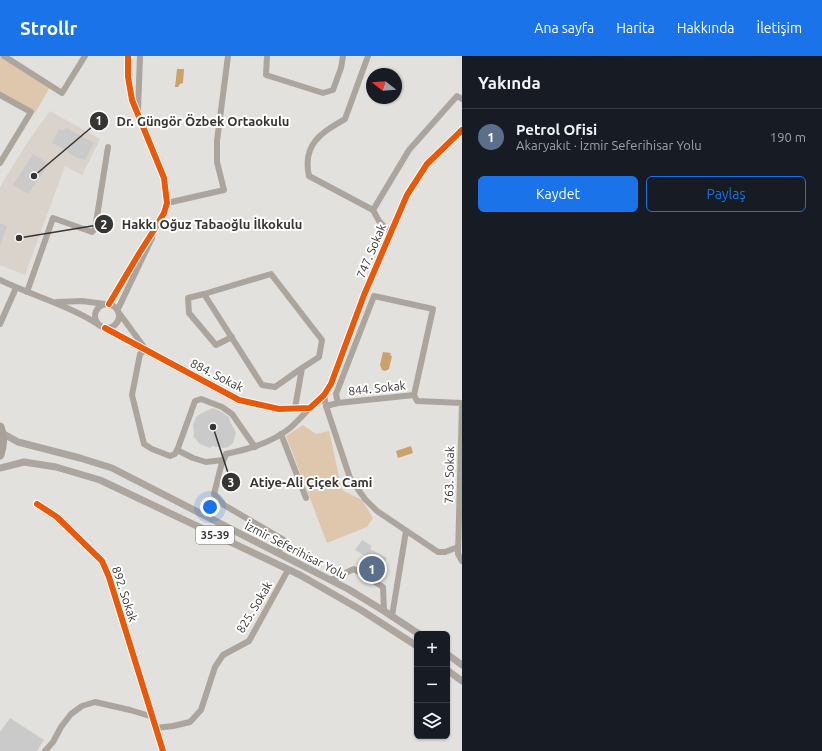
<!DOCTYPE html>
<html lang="tr">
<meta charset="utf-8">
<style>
:root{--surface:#171b24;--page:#242831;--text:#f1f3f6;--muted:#9ea1a6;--line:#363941;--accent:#1a73e8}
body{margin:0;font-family:Ubuntu,sans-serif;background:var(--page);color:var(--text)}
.controls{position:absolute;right:12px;bottom:12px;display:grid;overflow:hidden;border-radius:6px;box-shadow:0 1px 3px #0004}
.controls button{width:36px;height:36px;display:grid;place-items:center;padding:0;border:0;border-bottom:1px solid var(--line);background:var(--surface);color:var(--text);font:20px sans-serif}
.compass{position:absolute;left:366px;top:12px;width:36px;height:36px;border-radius:50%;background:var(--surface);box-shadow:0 1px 3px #0004;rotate:287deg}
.you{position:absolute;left:210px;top:451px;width:14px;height:14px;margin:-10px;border:3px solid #fff;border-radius:50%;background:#1a73e8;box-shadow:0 0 0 6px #1a73e833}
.badge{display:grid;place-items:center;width:26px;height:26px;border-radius:50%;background:var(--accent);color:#fff;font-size:13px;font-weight:700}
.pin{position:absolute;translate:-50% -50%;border:2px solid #fff;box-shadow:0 1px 4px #0006}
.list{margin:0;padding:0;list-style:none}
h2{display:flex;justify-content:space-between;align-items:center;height:52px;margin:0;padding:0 16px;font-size:17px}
h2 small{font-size:13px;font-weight:400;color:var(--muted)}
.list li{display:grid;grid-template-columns:26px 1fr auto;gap:12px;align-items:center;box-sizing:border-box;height:56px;padding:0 16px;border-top:1px solid var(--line)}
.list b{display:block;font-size:15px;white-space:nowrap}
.list p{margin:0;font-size:13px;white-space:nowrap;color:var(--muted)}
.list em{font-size:13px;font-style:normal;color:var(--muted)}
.actions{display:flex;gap:8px;padding:12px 16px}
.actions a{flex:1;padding:9px 0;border:1px solid var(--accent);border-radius:6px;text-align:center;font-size:14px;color:var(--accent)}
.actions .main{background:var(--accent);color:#fff}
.icon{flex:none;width:22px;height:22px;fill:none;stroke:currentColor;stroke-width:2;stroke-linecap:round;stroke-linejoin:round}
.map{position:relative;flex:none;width:462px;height:695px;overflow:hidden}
header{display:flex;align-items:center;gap:24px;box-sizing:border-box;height:56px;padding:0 20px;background:var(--accent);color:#fff}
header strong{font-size:19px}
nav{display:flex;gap:22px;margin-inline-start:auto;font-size:14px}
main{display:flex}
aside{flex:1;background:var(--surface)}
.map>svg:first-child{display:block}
.built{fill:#d9d3cc}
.green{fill:#dfc7ad}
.water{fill:#caa06b}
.building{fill:#cbcaca}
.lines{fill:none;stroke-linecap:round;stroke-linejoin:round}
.minor{stroke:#aca59d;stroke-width:6}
.major{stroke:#ada69e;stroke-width:7}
.highway{stroke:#a8a19a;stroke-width:9}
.cycleway-casing{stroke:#fff;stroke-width:8}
.cycleway{stroke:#e8590c;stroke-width:6}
.labels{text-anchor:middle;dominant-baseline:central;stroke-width:4;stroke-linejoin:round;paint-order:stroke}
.shield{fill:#fff;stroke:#727270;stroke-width:1}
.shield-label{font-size:11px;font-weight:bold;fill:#363533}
.street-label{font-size:12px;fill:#363533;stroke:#fff}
.leader{fill:none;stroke:#363533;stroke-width:1.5}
.callout-dot{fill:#363533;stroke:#fff;stroke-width:1.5}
.mark-label{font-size:12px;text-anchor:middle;font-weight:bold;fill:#fff}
.callout-label{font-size:13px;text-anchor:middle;font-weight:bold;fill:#363533;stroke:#fff;stroke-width:4;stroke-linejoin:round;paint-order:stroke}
</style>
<header>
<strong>Strollr</strong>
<nav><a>Ana sayfa</a><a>Harita</a><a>Hakkında</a><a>İletişim</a></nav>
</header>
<main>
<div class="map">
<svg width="462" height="695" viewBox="0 0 462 695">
<rect width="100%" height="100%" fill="#e3e1de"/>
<path class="built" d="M50,55L100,83L82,119L65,110L25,219L0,209V131L27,87Z"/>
<g class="green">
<path d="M0,0L50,31L35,57L0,37Z"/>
<path d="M303,369L316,378L329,375L342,434L362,444L373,462L367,471L327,487L286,380Z"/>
</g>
<g class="water">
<path d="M177,13H184L183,27L180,28L178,31H175Z"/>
<path d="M383,296L391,297L390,299L392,300L389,313L385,315L382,314L380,309Z"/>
<path d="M411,390L413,397L398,402L396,395Z"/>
</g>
<g class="building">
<path d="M66,72L94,87L85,104L81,102L80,103L68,97V95L52,87L59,73L64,75Z"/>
<path d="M33,98L49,108L28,138L13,129Z"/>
<path d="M0,167L7,170L1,188H0Z"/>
<path d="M213,352L220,355L229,361L230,366L236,376L233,387L228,391L224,392L212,390L210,392L200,388L193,380L194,379L193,368L197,360L204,356Z"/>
<path d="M362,484L372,490L370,493L387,502L376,521L361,512L367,501L355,494Z"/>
<path d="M10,662L44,684L37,695H0V676Z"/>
</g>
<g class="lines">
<g class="minor">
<path d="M4,0L62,37L85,0"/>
<path d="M267,0L266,19L323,37L333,34L341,12L343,0"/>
<path d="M368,0L345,63C321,77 302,88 309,120L373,154L409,94L457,40L462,43"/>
<path d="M0,39L31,56L0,107"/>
<path d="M138,55L140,0"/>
<path d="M167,147L224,134L217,106V85L228,0"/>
<path d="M373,154L379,165L391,177"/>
<path d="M0,224C33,240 68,249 99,269"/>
<path d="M27,236L53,162L92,176L95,173L108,91"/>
<path d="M204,238L188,242L189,257L216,289L232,281"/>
<path d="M57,246L82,245L105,248"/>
<circle cx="107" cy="260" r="12"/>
<path d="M109,248L140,196L154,174L164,157L167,147L164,122L132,44L128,21V0"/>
<path d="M118,253L152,182"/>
<path d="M119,257L144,291"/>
<path d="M0,268L16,232"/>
<path d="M105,272L239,344L279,353L310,352L324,339L331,328L364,239L407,139L427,108L462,74"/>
<path d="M146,294L140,298L132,339L144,388L152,393L170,400L175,398L178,392L195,345L201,343L222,351L232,358L255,391"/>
<path d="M324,339L326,350L338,347L414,339L417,345L462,347"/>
<path d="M338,347L336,338L374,240L433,253L414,339"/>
<path d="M462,347L458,498L462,505"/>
<path d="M326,350L350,422L365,443L377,455L438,496H445L458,491"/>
<path d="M295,352L302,312L319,301L322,284L271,218L204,238L262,329L275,331L302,312"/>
<path d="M281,378L306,442"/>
<path d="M177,394L193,402L206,406L223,404"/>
<path d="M37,448L57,461L102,505L109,521L163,695"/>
<path d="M279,497L284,484L224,449L214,438L221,410L226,398C249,393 271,387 290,372C297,366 304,358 310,352"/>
<path d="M330,524L354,513L383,531L384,555"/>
<path d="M392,560L406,475"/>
<path d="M156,672L173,670L190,666L201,654L215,611L223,599L249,585L288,514"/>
<path d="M45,695L53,686L61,671L71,658L82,650L95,646L130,654L153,661"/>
</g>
<g class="major">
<path d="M2,377L18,386L80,402L112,412L348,533L384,555L419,578"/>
<path d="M0,412L24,406L56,411L100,424L300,519L361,554L417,590"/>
<path d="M447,598L462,609"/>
<path d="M447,614L462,625"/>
</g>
<path class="highway" d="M0,371C4,381 3,389 0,399"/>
<g class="cycleway-casing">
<g id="cycleway">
<path d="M109,248L140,196L154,174L164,157L167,147L164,122L132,44L128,21V0"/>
<path d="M105,272L239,344L279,353L310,352L324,339L331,328L364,239L407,139L427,108L462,74"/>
<path d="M37,448L57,461L102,505L109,521L163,695"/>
</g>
</g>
<use href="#cycleway" class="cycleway"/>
</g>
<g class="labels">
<rect class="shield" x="196" y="470" width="38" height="18" rx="3"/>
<g class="shield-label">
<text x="215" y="479">35-39</text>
</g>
<g class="street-label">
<text transform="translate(371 195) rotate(-67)">747. Sokak</text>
<text transform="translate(217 319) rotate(27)">884. Sokak</text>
<text transform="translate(377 332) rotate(-6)">844. Sokak</text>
<text transform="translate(449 419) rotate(-89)">763. Sokak</text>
<text transform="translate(296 494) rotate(27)">İzmir Seferihisar Yolu</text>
<text transform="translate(125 538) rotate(72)">892. Sokak</text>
<text transform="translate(254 551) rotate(-59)">825. Sokak</text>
</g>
</g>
<path class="leader" d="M34 120L99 65M19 182L104 168M213 371L231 426"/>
<g class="callout-dot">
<circle cx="34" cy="120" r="4"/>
<circle cx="19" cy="182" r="4"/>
<circle cx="213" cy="371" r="4"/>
<circle cx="99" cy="65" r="10"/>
<circle cx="104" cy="168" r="10"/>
<circle cx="231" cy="426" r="10"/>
</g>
<g class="mark-label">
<text x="99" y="69">1</text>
<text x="104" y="173">2</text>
<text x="231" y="431">3</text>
</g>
<g class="callout-label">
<text x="203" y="70">Dr. Güngör Özbek Ortaokulu</text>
<text x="212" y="173">Hakkı Oğuz Tabaoğlu İlkokulu</text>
<text x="311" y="431">Atiye-Ali Çiçek Cami</text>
</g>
</svg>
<div class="controls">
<button>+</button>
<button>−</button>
<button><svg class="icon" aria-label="layers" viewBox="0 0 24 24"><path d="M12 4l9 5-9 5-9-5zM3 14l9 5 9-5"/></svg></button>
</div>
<svg class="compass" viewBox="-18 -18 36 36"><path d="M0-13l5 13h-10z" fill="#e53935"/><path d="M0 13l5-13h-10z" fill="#9ea1a6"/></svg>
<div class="you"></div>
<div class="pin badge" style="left:372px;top:513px;background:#5c6f8a">1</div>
</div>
<aside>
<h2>Yakında<small></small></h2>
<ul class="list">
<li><span class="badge" style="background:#5c6f8a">1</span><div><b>Petrol Ofisi</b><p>Akaryakıt · İzmir Seferihisar Yolu</p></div><em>190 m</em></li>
</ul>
<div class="actions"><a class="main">Kaydet</a><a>Paylaş</a></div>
</aside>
</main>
